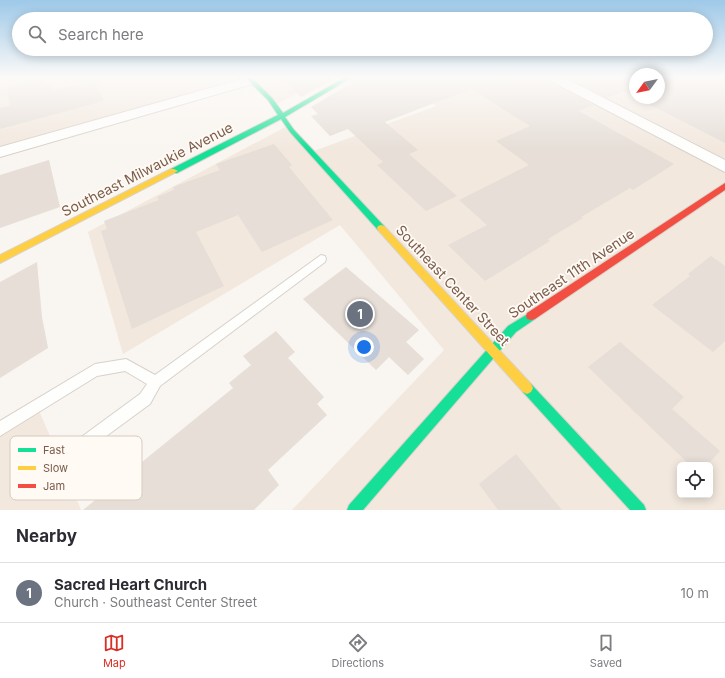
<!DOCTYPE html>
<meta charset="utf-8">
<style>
:root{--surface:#fff;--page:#f2f2f3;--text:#2b2b33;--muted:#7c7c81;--line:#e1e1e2;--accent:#d93025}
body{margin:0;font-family:Inter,sans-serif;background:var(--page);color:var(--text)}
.controls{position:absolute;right:12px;bottom:12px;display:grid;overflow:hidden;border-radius:6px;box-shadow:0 2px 10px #0003}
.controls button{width:36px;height:36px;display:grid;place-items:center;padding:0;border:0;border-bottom:1px solid var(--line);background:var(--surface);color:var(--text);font:20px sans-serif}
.compass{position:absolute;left:629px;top:68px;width:36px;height:36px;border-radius:50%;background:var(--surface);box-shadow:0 2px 10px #0003;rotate:237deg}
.you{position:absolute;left:364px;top:347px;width:14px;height:14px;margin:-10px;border:3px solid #fff;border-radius:50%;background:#1a73e8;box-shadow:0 0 0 6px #1a73e833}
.badge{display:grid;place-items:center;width:26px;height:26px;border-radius:50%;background:var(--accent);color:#fff;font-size:13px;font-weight:700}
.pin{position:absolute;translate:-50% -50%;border:2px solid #fff;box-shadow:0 1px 4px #0006}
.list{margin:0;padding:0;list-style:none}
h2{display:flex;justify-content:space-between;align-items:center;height:52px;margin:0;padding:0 16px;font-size:17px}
h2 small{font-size:13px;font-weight:400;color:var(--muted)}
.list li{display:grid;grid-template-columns:26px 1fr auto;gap:12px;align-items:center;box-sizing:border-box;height:60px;padding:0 16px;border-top:1px solid var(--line)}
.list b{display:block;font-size:15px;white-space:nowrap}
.list p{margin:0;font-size:13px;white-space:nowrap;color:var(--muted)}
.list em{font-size:13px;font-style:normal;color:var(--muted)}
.icon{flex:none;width:22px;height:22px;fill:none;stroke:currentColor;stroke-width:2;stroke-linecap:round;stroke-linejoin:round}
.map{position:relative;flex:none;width:725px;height:510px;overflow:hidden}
.search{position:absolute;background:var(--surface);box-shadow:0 2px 10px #0003;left:12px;right:12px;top:12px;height:44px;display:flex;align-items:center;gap:10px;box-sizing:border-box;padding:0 14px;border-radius:22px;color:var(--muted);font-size:15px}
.sheet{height:112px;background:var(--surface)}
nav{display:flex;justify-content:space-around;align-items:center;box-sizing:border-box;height:56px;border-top:1px solid var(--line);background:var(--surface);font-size:11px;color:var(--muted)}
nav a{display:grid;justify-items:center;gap:2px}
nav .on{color:var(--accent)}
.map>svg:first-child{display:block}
.residential{fill:#f2e8de;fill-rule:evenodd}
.building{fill:#e6ded7}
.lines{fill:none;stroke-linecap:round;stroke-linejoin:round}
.lane-casing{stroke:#d7d1cb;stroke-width:2}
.street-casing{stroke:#d7d1cb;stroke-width:2}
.fast-casing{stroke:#d9d2cb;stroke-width:2}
.slow-casing{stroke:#d9d2cb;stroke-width:2}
.jam-casing{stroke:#d9d2cb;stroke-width:2}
.lane{fill:#fefefd;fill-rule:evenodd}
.street{fill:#fefefd;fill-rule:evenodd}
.fast{fill:#16e098;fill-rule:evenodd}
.slow{fill:#ffcf43;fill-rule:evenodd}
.jam{fill:#f24e42;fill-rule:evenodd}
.labels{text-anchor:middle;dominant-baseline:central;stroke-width:3.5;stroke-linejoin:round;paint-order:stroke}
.street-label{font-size:14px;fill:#7a5c4d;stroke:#fffaf3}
.key{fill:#fffaf3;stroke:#d7cbc1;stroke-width:1}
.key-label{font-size:11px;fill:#7a5c4d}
</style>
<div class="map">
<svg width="725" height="510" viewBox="0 0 725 510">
<rect width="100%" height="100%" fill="#f9f5f0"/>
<g class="residential">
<path d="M0,78H326L275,105L248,79L0,150Z"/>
<path d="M398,78H635V98H659V78H725V510H292L444,350L340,225L123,354L88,232L289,125L314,151L436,106ZM680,465H710V495H680Z"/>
<path d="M38,408L81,510H0V432Z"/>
</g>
<g class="building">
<path d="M281,78H336L301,97Z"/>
<path d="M355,78H549L550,82L593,105L579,111L674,164L633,190L630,188L581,217L583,218L548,239L550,241L485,281L448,245L487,225L459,200L529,165L496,141L530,126L471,89L385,122L418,150L409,154L457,196L426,211L377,165L383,162L348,129L330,136L311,116L318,114L311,107L353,82Z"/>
<path d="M595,78H635V97L623,91L607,98L580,84Z"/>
<path d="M659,78H725V143L637,98H659Z"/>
<path d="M42,79L44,85L52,83L54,90L94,80L104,101L0,129V108L10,106L7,87Z"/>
<path d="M274,144L292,165L289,167L333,220L262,252L238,215L196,232L224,286L132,329L101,231L107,229L104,221L159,200L157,197L174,190L173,187L220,170L216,164Z"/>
<path d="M49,160L60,207L0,228V175Z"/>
<path d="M711,256L725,266V341L713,352L652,305L690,276L688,274Z"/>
<path d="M37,262L42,317L48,348L0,378V282Z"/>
<path d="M346,267L419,330L406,342L424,359L408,375L389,357L376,370L303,299Z"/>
<path d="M276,331L295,352L288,358L324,397L317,404L327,415L268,470L279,485L254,510H83L233,388L229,383L251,365L243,356Z"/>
<path d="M620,342L684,397L672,409L720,451L707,465H690L588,367Z"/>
<path d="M516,454L562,510H498L479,484Z"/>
</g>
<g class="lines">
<g class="lane-casing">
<path id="lane" d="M321,255L325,256L326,259L325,262L160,386L150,404L75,459L70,461L65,459L63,454L65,449L140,394L147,384L125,371L97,376L0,436V421L95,364L126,359L155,375Z"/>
</g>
<g class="street-casing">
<g id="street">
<path d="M245,78H256L257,80L256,83L0,157V147Z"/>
<path d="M550,78H565L725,160V172L551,81Z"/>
</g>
</g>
<g class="fast-casing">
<g id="fast">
<path d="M246,78H252L272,98L283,113L344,78H350L349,79L285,117L294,130L384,226L385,228L384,230H378L290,132L281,119L177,173H171V169L278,115L268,100Z"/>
<path d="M531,312L535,313L536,316L535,319L516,332L363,510H347L349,505L508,326Z"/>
<path d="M527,382L531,384L644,505L646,510H630L523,392L521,388L523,384Z"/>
</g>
</g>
<g class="slow-casing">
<g id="slow">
<path d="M171,169H174L178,171L0,263V255Z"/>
<path d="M381,225L384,226L531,384L533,388L531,392L527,394L523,392L378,230L377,228L378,226Z"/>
</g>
</g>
<g class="jam-casing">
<path id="jam" d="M725,183V190L535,319L531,320L527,319L526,316L527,313Z"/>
</g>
<use href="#lane" class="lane"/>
<use href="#street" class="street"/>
<use href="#fast" class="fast"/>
<use href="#slow" class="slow"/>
<use href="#jam" class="jam"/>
</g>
<linearGradient id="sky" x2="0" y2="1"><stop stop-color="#9ec9e9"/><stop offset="0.52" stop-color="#fcfaf8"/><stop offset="1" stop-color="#fcfaf8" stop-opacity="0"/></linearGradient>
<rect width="725" height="149" fill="url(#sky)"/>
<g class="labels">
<g class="street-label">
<text transform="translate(147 169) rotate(-27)">Southeast Milwaukie Avenue</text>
<text transform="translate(571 273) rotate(-34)">Southeast 11th Avenue</text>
<text transform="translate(453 285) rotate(47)">Southeast Center Street</text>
</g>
</g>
<rect x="10" y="436" width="132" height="64" rx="6" class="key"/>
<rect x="18" y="448" width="18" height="4" fill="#16e098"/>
<rect x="18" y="466" width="18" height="4" fill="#ffcf43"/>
<rect x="18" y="484" width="18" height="4" fill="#f24e42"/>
<g class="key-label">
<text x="43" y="454">Fast</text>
<text x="43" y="472">Slow</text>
<text x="43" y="490">Jam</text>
</g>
</svg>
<div class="controls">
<button><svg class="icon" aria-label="locate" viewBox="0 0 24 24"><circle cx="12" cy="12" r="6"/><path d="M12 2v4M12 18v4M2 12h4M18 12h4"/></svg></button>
</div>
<svg class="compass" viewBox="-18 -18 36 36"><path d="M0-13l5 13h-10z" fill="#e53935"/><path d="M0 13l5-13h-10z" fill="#7c7c81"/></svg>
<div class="you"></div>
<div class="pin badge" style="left:360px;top:314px;background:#6b7280">1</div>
<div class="search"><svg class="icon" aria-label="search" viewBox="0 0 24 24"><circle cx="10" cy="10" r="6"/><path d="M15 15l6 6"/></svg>Search here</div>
</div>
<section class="sheet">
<h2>Nearby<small></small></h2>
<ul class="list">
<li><span class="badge" style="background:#6b7280">1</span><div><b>Sacred Heart Church</b><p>Church · Southeast Center Street</p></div><em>10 m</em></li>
</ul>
</section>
<nav>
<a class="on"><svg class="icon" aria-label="map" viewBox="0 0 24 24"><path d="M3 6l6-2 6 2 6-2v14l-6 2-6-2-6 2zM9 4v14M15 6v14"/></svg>Map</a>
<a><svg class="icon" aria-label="directions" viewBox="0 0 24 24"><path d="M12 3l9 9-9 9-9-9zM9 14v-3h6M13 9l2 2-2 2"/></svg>Directions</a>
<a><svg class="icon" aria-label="saved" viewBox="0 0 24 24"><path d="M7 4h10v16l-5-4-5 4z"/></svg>Saved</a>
</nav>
